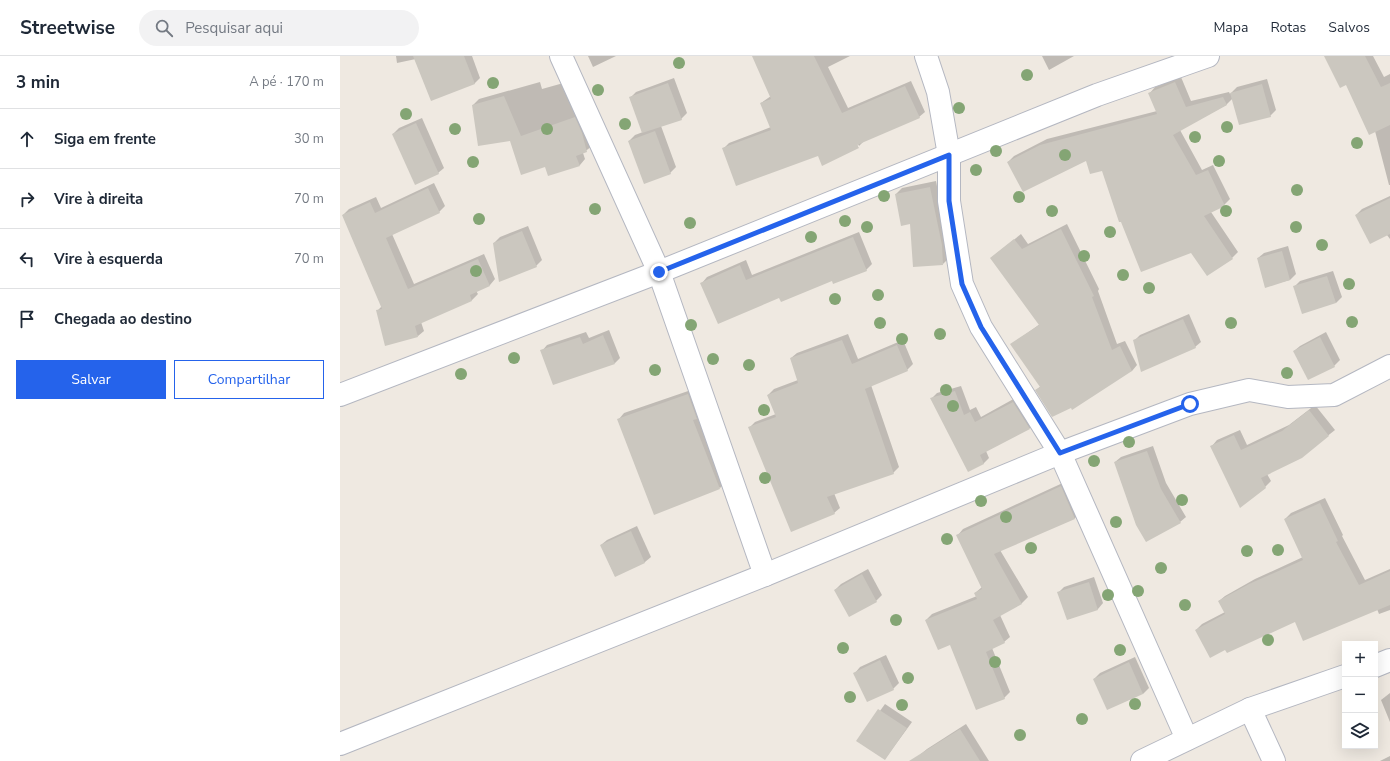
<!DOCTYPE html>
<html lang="pt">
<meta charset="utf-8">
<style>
:root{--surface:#fff;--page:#f2f2f3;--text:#1f2937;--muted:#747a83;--line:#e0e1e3;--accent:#2563eb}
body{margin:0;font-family:"Nunito Sans",sans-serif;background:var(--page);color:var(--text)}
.controls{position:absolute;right:12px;bottom:12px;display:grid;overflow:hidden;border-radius:0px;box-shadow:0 4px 16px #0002}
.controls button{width:36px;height:36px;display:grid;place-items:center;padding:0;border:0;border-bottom:1px solid var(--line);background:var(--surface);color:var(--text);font:20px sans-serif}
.stop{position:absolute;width:12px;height:12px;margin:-9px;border:3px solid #2563eb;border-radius:50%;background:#fff}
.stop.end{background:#2563eb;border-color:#fff;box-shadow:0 1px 4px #0008}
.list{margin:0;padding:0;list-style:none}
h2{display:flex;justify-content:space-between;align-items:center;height:52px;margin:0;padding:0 16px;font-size:17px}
h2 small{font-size:13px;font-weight:400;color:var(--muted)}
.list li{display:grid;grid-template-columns:26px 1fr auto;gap:12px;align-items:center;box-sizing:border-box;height:60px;padding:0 16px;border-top:1px solid var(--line)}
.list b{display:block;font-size:15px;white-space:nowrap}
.list em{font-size:13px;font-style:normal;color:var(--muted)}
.actions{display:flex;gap:8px;padding:12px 16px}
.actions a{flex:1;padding:9px 0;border:1px solid var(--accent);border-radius:0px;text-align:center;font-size:14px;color:var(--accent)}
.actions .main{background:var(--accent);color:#fff}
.icon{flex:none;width:22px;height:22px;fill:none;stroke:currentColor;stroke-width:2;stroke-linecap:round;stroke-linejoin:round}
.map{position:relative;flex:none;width:1050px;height:705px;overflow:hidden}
header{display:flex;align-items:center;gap:24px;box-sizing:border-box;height:56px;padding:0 20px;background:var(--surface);border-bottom:1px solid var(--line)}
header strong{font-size:19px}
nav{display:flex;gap:22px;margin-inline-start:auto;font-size:14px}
.search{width:280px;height:36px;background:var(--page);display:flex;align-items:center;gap:10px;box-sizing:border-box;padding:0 14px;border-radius:22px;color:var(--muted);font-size:15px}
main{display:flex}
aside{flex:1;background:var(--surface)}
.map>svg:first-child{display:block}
.shadow{fill:#0003}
.building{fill:#cbc7bf}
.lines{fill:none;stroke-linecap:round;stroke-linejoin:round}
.minor-casing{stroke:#b4b7c1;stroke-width:24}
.minor{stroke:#fff;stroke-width:22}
.tree{fill:#84a574}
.route{stroke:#2563eb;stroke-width:5}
</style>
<header>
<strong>Streetwise</strong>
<div class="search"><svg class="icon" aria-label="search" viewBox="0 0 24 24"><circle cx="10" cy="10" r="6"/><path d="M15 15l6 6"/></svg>Pesquisar aqui</div>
<nav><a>Mapa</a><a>Rotas</a><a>Salvos</a></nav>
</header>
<main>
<aside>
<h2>3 min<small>A pé · 170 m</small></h2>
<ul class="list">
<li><svg class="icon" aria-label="ahead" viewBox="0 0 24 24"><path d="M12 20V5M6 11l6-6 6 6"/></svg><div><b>Siga em frente</b></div><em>30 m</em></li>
<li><svg class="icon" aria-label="right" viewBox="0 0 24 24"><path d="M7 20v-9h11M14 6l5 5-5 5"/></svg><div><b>Vire à direita</b></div><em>70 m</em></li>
<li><svg class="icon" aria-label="left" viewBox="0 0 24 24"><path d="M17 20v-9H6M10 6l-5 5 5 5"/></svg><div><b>Vire à esquerda</b></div><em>70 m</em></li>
<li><svg class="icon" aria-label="arrive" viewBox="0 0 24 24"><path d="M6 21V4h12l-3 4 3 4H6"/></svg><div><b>Chegada ao destino</b></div></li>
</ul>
<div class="actions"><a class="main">Salvar</a><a>Compartilhar</a></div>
</aside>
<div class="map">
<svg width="1050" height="705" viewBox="0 0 1050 705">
<rect width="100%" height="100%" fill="#efe9e1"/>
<g class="shadow">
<path d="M56,0H90L57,7Z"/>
<path d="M97,0H132L140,22L134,28Z"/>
<path d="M248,0H276L253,11Z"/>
<path d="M413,0H510L488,11L508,52L571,25L585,56L579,61L524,85L519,90L516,84L518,91L478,98L384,92L389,87L431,71L421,47L431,40Z"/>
<path d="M702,0H734L709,14Z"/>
<path d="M986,0H1033L1044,21L1050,18V129H1049L1035,75L1007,27Z"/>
<path d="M841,21L851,45L889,36L890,38L897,31L927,23L936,54L930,60L893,42L886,49L840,74L862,114L873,109L890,143L884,149L871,156L898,196L892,202L851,196L763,114L747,103L668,106L674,100L707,83L817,55L810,37L815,31Z"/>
<path d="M334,22L347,57L341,63L321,70L336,111L330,117L289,85L295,79L303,76L290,42L296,36Z"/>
<path d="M200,26L202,33L227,26L252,90L243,97L245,103L240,109L206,110L170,84L133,49L139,43Z"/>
<path d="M82,62L104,112L98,117L53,78L59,72Z"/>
<path d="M596,125L607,183L609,202L603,208L571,167L556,138L562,132Z"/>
<path d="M94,127L105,150L99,156L52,178L74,228L144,198L155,223L150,229L136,235L138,238L132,244L81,266L84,275L78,280L37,255L42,250L3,159L9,153L36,141L41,152Z"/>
<path d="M1050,140V183L1047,179L1016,159L1022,153Z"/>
<path d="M727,168L759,233L758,235L777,288L785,285L797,309L792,315L696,334L701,330L672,288L700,268L651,202L681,178L688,188Z"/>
<path d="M188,170L202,204L196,210L154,187L160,181Z"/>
<path d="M519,176L532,208L526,214L440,240L362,227L367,221L406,204L412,219Z"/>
<path d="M948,190L956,218L950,224L926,230L918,202L924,197Z"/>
<path d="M993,215L1002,241L996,247L954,231L960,225Z"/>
<path d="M849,258L861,286L855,291L794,285L800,279Z"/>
<path d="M269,274L280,302L275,307L202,295L207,289L246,276L249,282Z"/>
<path d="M986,276L1000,304L994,310L954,295L960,290Z"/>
<path d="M508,278L518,303L563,284L573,308L567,314L531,329L559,411L553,417L494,437L500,452L494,457L409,372L415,366L436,358L428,339L434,333L458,324L451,302L457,297Z"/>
<path d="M621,330L630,354L636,351L641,361L679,340L695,367L690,372L646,395L649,402L643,408L591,343L597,337Z"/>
<path d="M354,333L385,427L380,432L279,363L284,357Z"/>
<path d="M975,349L995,374L961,401L927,418L931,425L925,431L872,390L877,384L900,374L907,389L949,369Z"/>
<path d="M813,390L826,427L846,461L840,466L775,406L781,401Z"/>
<path d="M727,425L741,456L735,462L660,494L688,541L682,547L660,559L670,581L664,586L652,592L670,636L664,642L586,564L592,558L637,540L635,537L642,531L618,479L623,473Z"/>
<path d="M985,442L1003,479L1002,480L1025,524L1050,513V554L1039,558L1037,553L955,564L856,574L862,568L885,556L879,545L885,540L915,523L963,501L945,463L951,457Z"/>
<path d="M297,470L311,501L305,506L275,520L261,489L267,484Z"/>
<path d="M528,513L542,539L536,545L495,534L501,528Z"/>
<path d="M754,521L763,547L758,553L728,563L719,536L724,531Z"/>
<path d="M546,599L559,627L553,633L515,617L520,611Z"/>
<path d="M795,601L809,632L803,638L754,623L760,617Z"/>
<path d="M1050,637V666L1041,644Z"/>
<path d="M545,648L572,666L545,703L518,685Z"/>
<path d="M626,668L649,705H586L581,698L587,693Z"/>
<path d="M1050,700V705H1040Z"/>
</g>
<g class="building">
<path d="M73,0H124L135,28L91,45Z"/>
<path d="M412,0H474L502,57L565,30L580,62L517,89L519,92L482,110L478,100L396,130L382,92L431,74L420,47L431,43Z"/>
<path d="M984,0H1025L1041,31L1050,27V69L1029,79L1006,29L1000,32Z"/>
<path d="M835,26L846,51L883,41L887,49L833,79L856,119L868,114L885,150L864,160L893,203L867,220L851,197L801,216L781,166H779L762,115L750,118L746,105L683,136L667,106L700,89L817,58L808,37Z"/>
<path d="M328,27L342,64L302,77L289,41Z"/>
<path d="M922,28L931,61L899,69L890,37Z"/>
<path d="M164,40L181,80L235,61L242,77L247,96L236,100L240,110L208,120L205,111L181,119L170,85L138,90L132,49Z"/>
<path d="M76,67L99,118L75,129L52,78Z"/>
<path d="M315,75L331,118L304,128L288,85Z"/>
<path d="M590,131L602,189L603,209L573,211L570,168L561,170L555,138Z"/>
<path d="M88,132L100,157L46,182L68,233L138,203L150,230L130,239L132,245L75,270L78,281L45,290L36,254L42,253L2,159L30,146L35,157Z"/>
<path d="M1050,142V178L1030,188L1015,159Z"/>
<path d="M721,173L754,240L752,241L772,294L780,290L792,315L732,354L731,352L712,361L695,334L700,331L670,288L699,269L650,202L674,183L682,193Z"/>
<path d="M182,175L197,211L159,226L153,187Z"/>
<path d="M513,181L527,215L493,228L492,225L441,246L439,242L378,268L360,227L400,209L406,224Z"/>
<path d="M942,195L950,224L925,232L917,202Z"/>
<path d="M987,220L996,247L962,258L953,230Z"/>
<path d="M843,263L856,292L801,316L793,284Z"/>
<path d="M263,279L275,308L213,329L200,294L240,281L243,288Z"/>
<path d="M980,281L995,311L968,324L953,295Z"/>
<path d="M502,284L512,308L557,289L568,315L525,333L554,418L487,441L495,458L451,476L408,371L436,361L427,339L458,327L450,302Z"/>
<path d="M615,335L624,359L630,356L635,366L673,346L690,373L640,399L644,408L628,416L590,342Z"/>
<path d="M348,338L357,363L353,364L380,433L314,459L277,363Z"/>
<path d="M969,354L989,380L962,402L921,422L926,432L900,452L870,390L894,379L901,394L942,375Z"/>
<path d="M807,395L821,433L841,467L806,486L796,469L774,406Z"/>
<path d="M721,430L735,463L654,498L682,548L653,564L665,587L646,596L665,643L636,654L610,589L598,594L585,564L637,543L634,537L642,533L616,479Z"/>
<path d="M980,447L998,485L996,486L1019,529L1050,515V549L963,585L955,566L887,597L885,594L870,602L855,574L885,558L878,545L909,528L963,504L944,463Z"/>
<path d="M291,475L305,507L275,521L260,489Z"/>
<path d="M522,518L537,546L509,561L494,534Z"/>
<path d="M749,526L758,554L727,564L717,536Z"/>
<path d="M540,604L554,634L527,646L513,617Z"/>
<path d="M789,606L803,638L767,654L753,623Z"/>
<path d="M538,653L567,672L545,704L516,685Z"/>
<path d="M620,673L640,705H569Z"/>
</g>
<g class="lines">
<g class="minor-casing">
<g id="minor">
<path d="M221,0L319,216L425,519"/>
<path d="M586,0L598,36L609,99V145L622,228L641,271L720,397L847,683"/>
<path d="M0,339L319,216L757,39L868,0"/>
<path d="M1035,610L1050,604"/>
<path d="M910,653L934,705"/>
<path d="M0,688L425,519L720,397L850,348L909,334L948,341L994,339L1050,310"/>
<path d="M802,705L910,653L1005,620"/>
</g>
</g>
<use href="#minor" class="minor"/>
</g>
<g class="tree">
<circle cx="339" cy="7" r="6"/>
<circle cx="687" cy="19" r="6"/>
<circle cx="153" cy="27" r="6"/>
<circle cx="258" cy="34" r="6"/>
<circle cx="619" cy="52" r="6"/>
<circle cx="66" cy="58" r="6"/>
<circle cx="285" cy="68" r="6"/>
<circle cx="887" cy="71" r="6"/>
<circle cx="115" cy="73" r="6"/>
<circle cx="207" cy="73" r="6"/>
<circle cx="855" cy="81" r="6"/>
<circle cx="1017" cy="87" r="6"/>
<circle cx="656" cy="95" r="6"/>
<circle cx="725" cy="99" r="6"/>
<circle cx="879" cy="105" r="6"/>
<circle cx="133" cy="106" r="6"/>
<circle cx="636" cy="114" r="6"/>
<circle cx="957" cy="134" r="6"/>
<circle cx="544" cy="140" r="6"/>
<circle cx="679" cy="141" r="6"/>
<circle cx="255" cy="153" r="6"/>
<circle cx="712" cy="155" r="6"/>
<circle cx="886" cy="155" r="6"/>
<circle cx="139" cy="163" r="6"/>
<circle cx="505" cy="165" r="6"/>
<circle cx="350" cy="167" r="6"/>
<circle cx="527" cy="171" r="6"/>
<circle cx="956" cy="171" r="6"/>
<circle cx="770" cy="176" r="6"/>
<circle cx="471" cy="181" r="6"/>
<circle cx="982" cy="189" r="6"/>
<circle cx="744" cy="200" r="6"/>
<circle cx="136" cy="215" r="6"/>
<circle cx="783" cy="219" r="6"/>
<circle cx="1009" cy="228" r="6"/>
<circle cx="809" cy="232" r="6"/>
<circle cx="538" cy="239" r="6"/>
<circle cx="495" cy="243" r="6"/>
<circle cx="1012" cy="266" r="6"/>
<circle cx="540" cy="267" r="6"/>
<circle cx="891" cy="267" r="6"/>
<circle cx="351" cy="269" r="6"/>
<circle cx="600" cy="278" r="6"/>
<circle cx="562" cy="283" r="6"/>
<circle cx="174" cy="302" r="6"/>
<circle cx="373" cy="303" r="6"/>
<circle cx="409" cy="309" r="6"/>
<circle cx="315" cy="314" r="6"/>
<circle cx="947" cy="317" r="6"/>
<circle cx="121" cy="318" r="6"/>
<circle cx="606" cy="334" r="6"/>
<circle cx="613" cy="350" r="6"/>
<circle cx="424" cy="354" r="6"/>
<circle cx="789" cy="386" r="6"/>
<circle cx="754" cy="405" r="6"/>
<circle cx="425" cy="422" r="6"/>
<circle cx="842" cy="444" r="6"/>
<circle cx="641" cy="445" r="6"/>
<circle cx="666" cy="461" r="6"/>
<circle cx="776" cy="466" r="6"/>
<circle cx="607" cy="483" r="6"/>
<circle cx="691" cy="492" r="6"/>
<circle cx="938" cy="494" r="6"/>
<circle cx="907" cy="495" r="6"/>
<circle cx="821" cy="512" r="6"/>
<circle cx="798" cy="535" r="6"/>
<circle cx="768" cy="539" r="6"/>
<circle cx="845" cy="549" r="6"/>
<circle cx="556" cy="564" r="6"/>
<circle cx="928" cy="584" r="6"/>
<circle cx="503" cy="592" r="6"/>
<circle cx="780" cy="594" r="6"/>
<circle cx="655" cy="606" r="6"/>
<circle cx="568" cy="622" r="6"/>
<circle cx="510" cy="641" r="6"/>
<circle cx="795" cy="648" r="6"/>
<circle cx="562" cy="649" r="6"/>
<circle cx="742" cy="663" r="6"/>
<circle cx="680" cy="679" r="6"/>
</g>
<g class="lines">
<path class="route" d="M319,216L609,99V145L622,228L641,271L720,397L850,348"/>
</g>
</svg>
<div class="controls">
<button>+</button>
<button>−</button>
<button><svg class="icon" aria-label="layers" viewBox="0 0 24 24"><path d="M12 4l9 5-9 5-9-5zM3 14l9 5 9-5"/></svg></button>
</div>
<div class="stop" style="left:850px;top:348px"></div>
<div class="stop end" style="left:319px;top:216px"></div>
</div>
</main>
